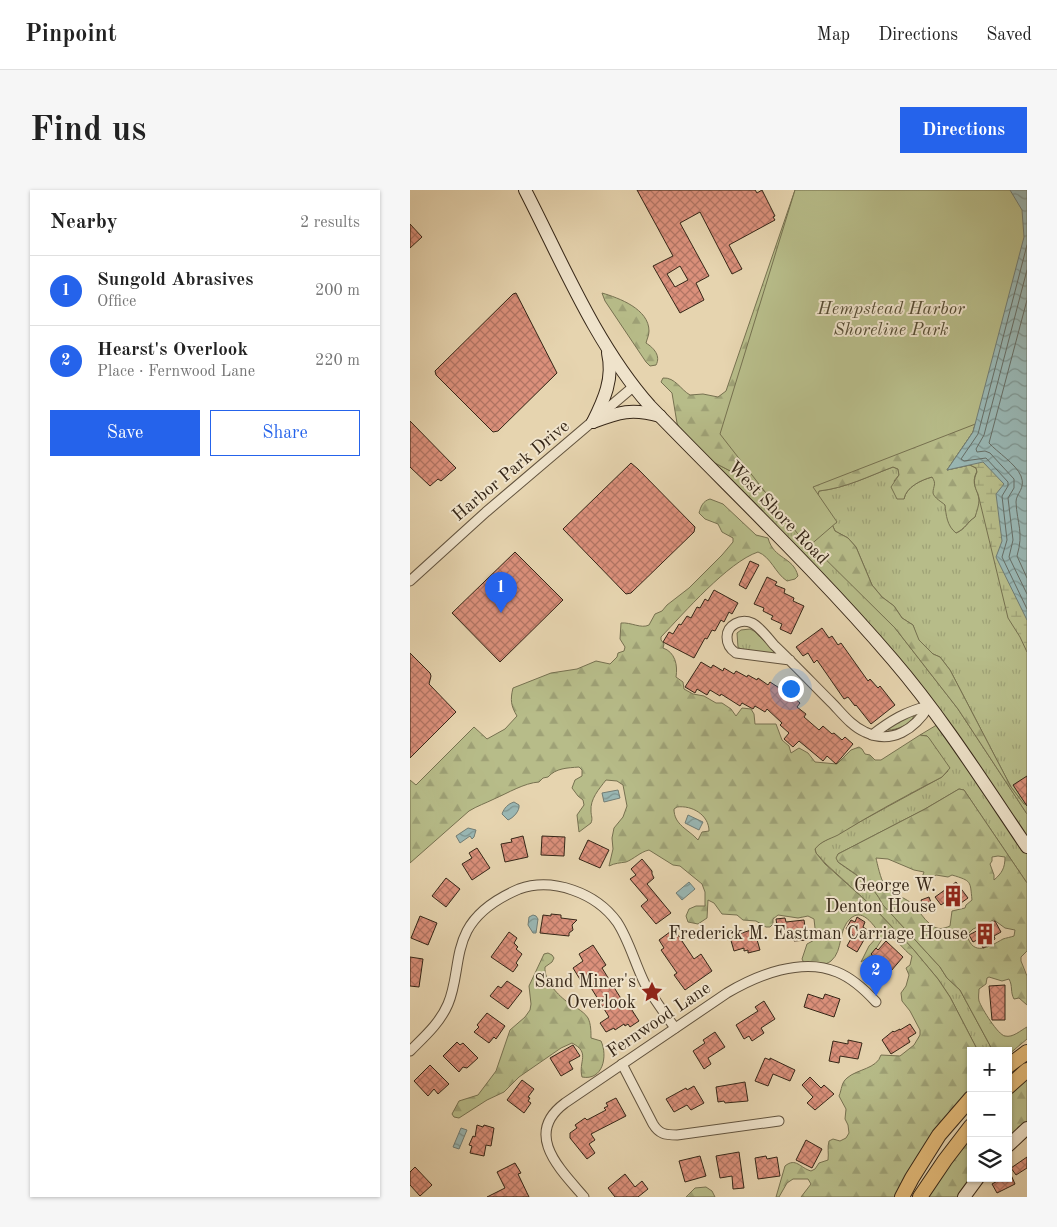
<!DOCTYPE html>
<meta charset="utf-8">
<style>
:root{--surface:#fff;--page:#f6f6f6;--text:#222;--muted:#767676;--line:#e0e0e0;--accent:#2563eb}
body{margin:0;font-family:"Old Standard TT",serif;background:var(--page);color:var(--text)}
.controls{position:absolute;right:15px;bottom:15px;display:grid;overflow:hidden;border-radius:0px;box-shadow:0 1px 4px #0004}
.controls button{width:45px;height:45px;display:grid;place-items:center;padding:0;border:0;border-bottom:1px solid var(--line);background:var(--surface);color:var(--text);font:25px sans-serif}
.you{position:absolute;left:380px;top:498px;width:18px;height:18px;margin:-12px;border:4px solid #fff;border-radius:50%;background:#1a73e8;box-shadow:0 0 0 8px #1a73e833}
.badge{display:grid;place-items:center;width:32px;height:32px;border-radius:50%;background:var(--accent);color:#fff;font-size:16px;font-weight:700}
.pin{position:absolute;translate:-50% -41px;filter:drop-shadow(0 1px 2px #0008)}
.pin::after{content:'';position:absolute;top:26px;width:18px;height:15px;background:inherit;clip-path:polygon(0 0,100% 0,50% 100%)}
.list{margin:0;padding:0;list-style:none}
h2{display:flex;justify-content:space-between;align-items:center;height:65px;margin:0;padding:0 20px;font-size:21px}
h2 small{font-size:16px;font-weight:400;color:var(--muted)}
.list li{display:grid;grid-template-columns:32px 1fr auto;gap:15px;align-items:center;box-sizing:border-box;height:70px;padding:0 20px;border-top:1px solid var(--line)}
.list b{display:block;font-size:19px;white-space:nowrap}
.list p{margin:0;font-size:16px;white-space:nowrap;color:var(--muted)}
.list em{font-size:16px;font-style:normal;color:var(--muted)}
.actions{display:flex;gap:10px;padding:15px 20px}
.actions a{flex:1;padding:11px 0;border:1px solid var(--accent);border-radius:0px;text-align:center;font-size:18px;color:var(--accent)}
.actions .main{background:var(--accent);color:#fff}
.icon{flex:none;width:28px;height:28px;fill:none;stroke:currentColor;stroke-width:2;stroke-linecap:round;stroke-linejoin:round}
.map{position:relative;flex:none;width:617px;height:1007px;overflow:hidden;border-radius:0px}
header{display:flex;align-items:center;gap:30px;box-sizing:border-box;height:70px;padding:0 25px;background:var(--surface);border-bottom:1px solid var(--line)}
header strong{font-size:24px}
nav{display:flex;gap:28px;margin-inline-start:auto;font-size:18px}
.intro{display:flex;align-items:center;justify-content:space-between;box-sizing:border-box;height:120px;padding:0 30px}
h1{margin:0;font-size:35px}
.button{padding:12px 22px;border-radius:0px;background:var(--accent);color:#fff;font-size:18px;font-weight:700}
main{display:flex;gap:30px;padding:0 30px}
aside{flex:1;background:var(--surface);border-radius:0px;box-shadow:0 1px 4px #0004}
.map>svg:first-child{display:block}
.grass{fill:url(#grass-tufts);stroke:#767150}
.forest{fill:url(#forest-firs);stroke:#767150;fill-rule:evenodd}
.wetland{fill:url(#wetland-marsh);stroke:#767150}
.green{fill:#b7bc89;stroke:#767150}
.water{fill:url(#water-waves);stroke:#717d75}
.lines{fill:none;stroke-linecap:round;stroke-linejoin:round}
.shore{stroke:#676e66;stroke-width:1}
.building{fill:url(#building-cross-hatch);stroke:#352617;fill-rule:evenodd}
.street-casing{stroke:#61523d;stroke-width:11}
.secondary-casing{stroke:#352617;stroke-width:14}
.primary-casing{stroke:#352617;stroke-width:16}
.street{stroke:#efe3cb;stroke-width:9}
.secondary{stroke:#efe3cb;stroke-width:12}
.primary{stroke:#e3ba78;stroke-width:14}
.labels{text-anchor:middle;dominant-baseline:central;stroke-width:4;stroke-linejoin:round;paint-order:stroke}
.park-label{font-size:18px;font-style:italic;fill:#564c34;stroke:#efe3cb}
.street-label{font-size:18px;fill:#352617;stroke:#efe3cb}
.poi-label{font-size:18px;fill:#352617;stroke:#efe3cb;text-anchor:end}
</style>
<header>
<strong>Pinpoint</strong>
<nav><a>Map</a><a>Directions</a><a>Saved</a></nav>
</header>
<div class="intro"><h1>Find us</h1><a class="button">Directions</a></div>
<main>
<aside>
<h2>Nearby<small>2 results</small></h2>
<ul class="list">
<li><span class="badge">1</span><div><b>Sungold Abrasives</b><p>Office</p></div><em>200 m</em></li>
<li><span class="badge">2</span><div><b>Hearst's Overlook</b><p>Place · Fernwood Lane</p></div><em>220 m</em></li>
</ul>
<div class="actions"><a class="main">Save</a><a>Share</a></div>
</aside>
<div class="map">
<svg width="617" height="1007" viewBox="0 0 617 1007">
<defs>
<pattern id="grass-tufts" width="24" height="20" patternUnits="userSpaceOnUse" patternTransform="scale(1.25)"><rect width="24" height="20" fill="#b7bc89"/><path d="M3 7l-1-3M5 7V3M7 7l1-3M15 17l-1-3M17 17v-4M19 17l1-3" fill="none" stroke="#9ea176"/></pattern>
<pattern id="forest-firs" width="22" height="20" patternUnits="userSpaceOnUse" patternTransform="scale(1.25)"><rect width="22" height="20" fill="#b7bc89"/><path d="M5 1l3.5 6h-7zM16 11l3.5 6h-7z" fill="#9ea176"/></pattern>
<pattern id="wetland-marsh" width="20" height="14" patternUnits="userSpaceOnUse" patternTransform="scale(1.25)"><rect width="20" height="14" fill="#b7bc89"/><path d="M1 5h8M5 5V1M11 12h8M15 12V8" fill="none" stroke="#9ea176"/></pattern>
<pattern id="water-waves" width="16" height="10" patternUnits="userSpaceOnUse" patternTransform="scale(1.25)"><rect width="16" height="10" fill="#99b7b4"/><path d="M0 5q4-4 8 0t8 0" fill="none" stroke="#7e9591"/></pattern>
<pattern id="building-cross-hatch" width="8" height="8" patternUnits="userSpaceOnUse" patternTransform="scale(1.25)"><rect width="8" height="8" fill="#db907b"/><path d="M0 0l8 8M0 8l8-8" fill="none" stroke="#b27564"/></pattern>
</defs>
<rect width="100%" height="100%" fill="#e6d4af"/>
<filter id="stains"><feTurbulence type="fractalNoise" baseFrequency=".004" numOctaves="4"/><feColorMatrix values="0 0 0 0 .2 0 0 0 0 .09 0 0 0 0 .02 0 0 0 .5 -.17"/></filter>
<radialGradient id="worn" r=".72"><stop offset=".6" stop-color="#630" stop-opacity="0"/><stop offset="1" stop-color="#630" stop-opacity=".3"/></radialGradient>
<g class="grass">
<path d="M284,262L347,295L368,313L366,318L485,438L548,519L617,624V693L554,600L549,599L515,619L428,664V672C449,688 461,691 473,715L530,777L537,788L550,800L583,861H568L540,807L528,789L503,759L465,719L416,674L406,663L405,659L409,654L532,587L538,581L517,546L510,545L530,533L484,471Z"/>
<path d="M573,272L617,430V614L614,615L601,597L540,480L530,467L523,464L508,450L503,435L492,428L484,416L472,407L462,395L446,357L438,348L425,341L421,332L406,311L409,301C436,298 459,286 483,277L488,279L489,285L484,291L494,309C496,297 511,290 522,287L524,289L530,309L535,315L546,343C556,339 557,332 565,327L568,304L564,296L566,278L560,275Z"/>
<path d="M340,439L344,441L371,468L332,460L328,457L327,443L331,440Z"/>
<path d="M500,526H504C500,535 487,540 478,540L480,537Z"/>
</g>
<g class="forest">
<path d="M385,0H600L614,47L563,242L537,280L560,275L566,278L567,281C560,295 568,298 569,310C569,315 567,321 565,327C557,332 555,339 546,343C537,336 536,325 535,315C532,312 524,308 523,303C523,296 527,294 522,287C511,290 496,297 494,309H487L481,297L489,285L488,279L483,277C459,286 436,298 409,301L406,311L421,332L425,341L438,348L446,357L462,395L472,407L484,416L492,428L503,435L509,450L523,464L530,467L540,480L601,597L614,614H617V624L548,519L485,438L386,340L365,322L368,313L347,295L284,262L272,245L267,233L262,203L251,192L253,188C265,187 271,200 280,205L293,204L308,207L316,201Z"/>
<path d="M192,103C209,108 239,119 239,141C239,145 237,149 236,153C244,158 251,166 246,175L240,176L236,172L195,111Z"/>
<path d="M300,309L313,314L346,345L358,348C364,370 383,366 388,386L385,389L377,391C365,383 361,367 348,362C318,372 274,423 251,447V450L254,454L253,458C265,462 268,475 266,487L273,492L274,499L283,504L294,506L306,513H312L321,519L326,526L332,518L341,519L344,524L345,534H366L372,550L379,556L381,563L389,558L398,563L405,572L427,574L441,560L449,557L452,559L455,564L460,565L465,570H471L510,545L517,546L519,548L540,578L532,587C497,605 462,624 428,645C420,649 411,651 405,659L406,663L415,674L465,719L503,759L528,789L540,807L568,861H561V904L490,1007H391L401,994L398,989H383L377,993L369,1007H366L375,976C386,967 390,978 401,981L405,979L409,973L418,970C419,963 417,958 419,951L423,949L430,951L436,948L439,943L438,935L435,929L436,919L429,906C432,899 431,893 437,888C447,879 467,879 471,865L490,866L504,855L510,845V840L500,821L492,811L491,803L496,796L499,785L496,778L500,775L502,766C493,760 486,746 474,746L462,765L451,772L459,756L468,746V741C461,732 452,719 441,728C427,740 434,760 421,771C414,777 403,774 394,773L392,769L397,754L410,747L405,738L404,729L398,726L388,728L368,725L363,729V734L360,737H356L346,731L333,730L327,725L312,724L304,713L298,710L297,728L288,734L278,732L276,726L279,719L286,716H295V702L292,694L270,676L263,675L239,660C230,662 224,669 216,672C210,673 205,673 199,676L203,659L202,648L204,638L213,627L217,616L213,595L207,591L196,590C189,599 180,609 181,621C181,626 183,628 181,633L169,642L167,625L174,615L173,610L168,606L162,598L165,590L172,586V580L169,577C157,578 146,578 138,587L133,588L129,592C114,593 98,603 84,609C76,613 67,616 59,621L0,673V590L6,595L64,537L77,549L95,539L107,526C101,516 100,510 103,498L141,483L167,479L186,471L200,474L207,467L208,463L214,461L215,457L210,449L211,433C221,432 231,439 239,435L245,424L252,421L257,415L279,398L312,365L323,352V348L312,342L308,334L295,329L289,323C291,316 293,311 300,309ZM267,617C282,615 299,625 299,641L292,642L288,650C278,639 264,635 264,619Z"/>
<path d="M549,599L554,600L617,693V761L611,767V771L617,786V815L609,808L604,809C600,802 603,796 599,789L592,791L579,787L577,788L576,794L569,799C569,803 568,807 569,811C572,819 588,845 595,846C603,848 611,840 617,837V849L598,865V861H583L550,800L537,788L530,777L473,715C462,693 448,686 428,672L426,668L428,664L515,619ZM588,666L595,667C595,678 592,683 584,690V685L580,674L582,671V667ZM466,668L478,669L504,680L514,682L512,687L519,701C519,693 519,688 526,685L538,687L542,685C562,691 560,691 562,710L556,715L555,718L542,721L540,736C533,739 528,740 521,735C513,729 508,718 500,712C494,708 477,700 474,694C471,690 467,673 466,668ZM584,730L595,738L605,740L604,746C601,747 596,748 593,749C579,757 563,767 557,745L563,739Z"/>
<path d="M138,763L142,765L144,768L142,772L135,777C134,790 146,803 156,811C162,816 173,820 178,828C181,834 181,842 181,848L191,851C198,866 193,891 172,887C168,871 181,863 162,853L151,858L109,887L94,902L77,910L49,928L44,927L42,924L49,911L68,905L86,881L100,840L115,827L120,820L121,814L119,796L134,764Z"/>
<path d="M617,880V938L598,956V897Z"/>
<path d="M561,936V988L554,1007H510Z"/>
<path d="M296,997L302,1001L305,1007H276L285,998Z"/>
</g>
<path class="wetland" d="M617,0V462L610,447L598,428L568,304C564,296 563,290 567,282L566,278L560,275L537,280L563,242L614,47Z"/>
<path class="green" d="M385,0H617V214L403,297L427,332L398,357L310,244Z"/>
<g class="water">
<path d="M600,0H617V430L586,367L592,351L586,304L594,294L573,272L537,280L563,242L614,47L612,20Z"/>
<path d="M208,600L210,608L194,612L192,603Z"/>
<path d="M104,612L109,615C110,621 103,628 98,630L92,624C94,618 98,614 104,612Z"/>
<path d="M278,625L293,632L289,640L275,633Z"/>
<path d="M58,638L66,640L64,647L62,649L60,646L50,653L46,646Z"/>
<path d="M279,692L285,699L272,710L266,703Z"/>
<path d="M123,725L126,726L128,729L126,743H123L118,735L119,727Z"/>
<path d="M51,938L57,940L49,959L43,957Z"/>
</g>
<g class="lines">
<g class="shore">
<path d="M617,55L568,244L551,269L554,271L576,268L598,292V296L592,306L597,350L592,367L617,419"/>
<path d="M617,80L574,245L566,259L567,262L575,261L580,263L604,289V298L598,308L603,350L599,367L617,404"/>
<path d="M617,110L579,253C587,262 606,274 611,286C616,299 606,303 606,312C607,334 614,342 607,366L617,388"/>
</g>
</g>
<g class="building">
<path d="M227,0H345L347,3L352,0L365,26L363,27L365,30L319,55L332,79L322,84L290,22L270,33L299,86L286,93L294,110L270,123L243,76L263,66ZM270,76L278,90L265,97L257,84Z"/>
<path d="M0,34L12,47L0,58Z"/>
<path d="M106,103L147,183L88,241L83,242L26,185L25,181L103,104Z"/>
<path d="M0,231L46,278L31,291L28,289L20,296L0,277Z"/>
<path d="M221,273L228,279L285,337L284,342L221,403L216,404L153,339Z"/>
<path d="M105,362L153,410L90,472L42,423Z"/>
<path d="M340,371L349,375L336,399L329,395Z"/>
<path d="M357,387L367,392L365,395L375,399L374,403L384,408L383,411L394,416L381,444L370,439L372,434L361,429L363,426L353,421L354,418L344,414Z"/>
<path d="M304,400L328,413L322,424L319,422L314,432L311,430L305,441L302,440L297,449L295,448L284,468L253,452L259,442L263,444L269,434L271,435L277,426L281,428L287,417L290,418L295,409L298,411Z"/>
<path d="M412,438L419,448L422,446L428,455L431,453L458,491L460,489L468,498L470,496L485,515L461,534L446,515L445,516L438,507L434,509L407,470L404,473L398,463L393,466L386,457Z"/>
<path d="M0,463L20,483L21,486L19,494L46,522L0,568Z"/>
<path d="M291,472L301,478L303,475L313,481L314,478L324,484L326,481L337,487L338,485L347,490L348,488L358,495L360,492L382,506L390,513L387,517L396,524L394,527L409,540L413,536L422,544L424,543L432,550L435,547L443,554L426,574L417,566L413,571L389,551L383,557L374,549L379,543L370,535L372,533L357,519L355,522L345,516L343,519L332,513L330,516L311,504L310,506L300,500L297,505L287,499L285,503L275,497Z"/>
<path d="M617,586V616L603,595Z"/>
<path d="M113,646L118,667L95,672L91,654L102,652L101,649Z"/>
<path d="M132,646L155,647L154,666L131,665Z"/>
<path d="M178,650L199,660L190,678L169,669Z"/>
<path d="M67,658L80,678L62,690L52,674L62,668L59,663Z"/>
<path d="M232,669L242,681V684L244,688L237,694L261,723L246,734L231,716L238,710L220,689L226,685L221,679Z"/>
<path d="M36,688L50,699L36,717L22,706Z"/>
<path d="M546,692L558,708L544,718L538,710L531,715L525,707Z"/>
<path d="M519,707L522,715L514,718L511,710Z"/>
<path d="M141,724L151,725V728L167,730L162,735L163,740L159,743V746L130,743L133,725L141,726Z"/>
<path d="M10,726L27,733L18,755L1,748Z"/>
<path d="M447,727L455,732L453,737L459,741L447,762L437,756L443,745L436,739L441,730L445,732Z"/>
<path d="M375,728L376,732L394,730L397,750L384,751L383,747L369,749L366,729Z"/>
<path d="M585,731L591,742L584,746L585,749L582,751L583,753L573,758L569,749L563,752L559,745Z"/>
<path d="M264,739L284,769L291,764L302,781L275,800L264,785L267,783L251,760L254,758L249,750Z"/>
<path d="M344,739L350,760L338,763V760L334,761V758L324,761L320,747Z"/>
<path d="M99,742L107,748L104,753L108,757L106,759L112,764L106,773L108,775L103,782L81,767Z"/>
<path d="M476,751L493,767L481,781L461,764L466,758L468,760Z"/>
<path d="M183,755L196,775L192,778L215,815L218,814L229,831L220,837L218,834L215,836L214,834L205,840L204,838L196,842L190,833L199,827L175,788L171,791L163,778L173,771L169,764Z"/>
<path d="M0,767L13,769L9,797L0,796Z"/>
<path d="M97,791L112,801L98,819L80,806L88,796L91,798Z"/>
<path d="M595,795V830H582L579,796Z"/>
<path d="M398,804L413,809L415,804L430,809L424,827L394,817Z"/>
<path d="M354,811L365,829L351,838L354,843L342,851L339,846L334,849L326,835L348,821L345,817Z"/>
<path d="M77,823L95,836L86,849L84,847L79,853L64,842L69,837L67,835Z"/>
<path d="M500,834L506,843L498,848L500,852L481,864L472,850L483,841L484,842L490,839V840Z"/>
<path d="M305,842L315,857L298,868L301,874L294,879L283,861L295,853L293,850Z"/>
<path d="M438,850L452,853L448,869L430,866L429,873L419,871L423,851L438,854Z"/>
<path d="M47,852L50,855L53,853L68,868L57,878L53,877L49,882L33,866Z"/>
<path d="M163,855L170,866L159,872L163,879L151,886L140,868Z"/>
<path d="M355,868L360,870V868L385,880L380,891L363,884L358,896L345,891Z"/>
<path d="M20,875L39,894L28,904L24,899L18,906L4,891Z"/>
<path d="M400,887L411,898L414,895L424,904L405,920L397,913L403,907L392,895Z"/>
<path d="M112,890L124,899L118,907L120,908L118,911L121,913L114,923L97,910Z"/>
<path d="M335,892L338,911L315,913L314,911L308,912L306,897Z"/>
<path d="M284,896L294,913L281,920L277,915L264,922L256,909L276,898L277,900Z"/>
<path d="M206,908L216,926L181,944L185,950L179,954L185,963L177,969L160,948V943L167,938L165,935L175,928L177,930L196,920L194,918L198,916L196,913Z"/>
<path d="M67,935L73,937L74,935L84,938L81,956L76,955L74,966L60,963L62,956L59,955L63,946L65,947Z"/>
<path d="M396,950L412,959L402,978L386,970Z"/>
<path d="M329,962L334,998L323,999L322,986L310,988L306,966Z"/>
<path d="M290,966L296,986L275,992L269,971Z"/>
<path d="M356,966L357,969L367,967L370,986L348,989L345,968Z"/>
<path d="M617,967V978L606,985L601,978Z"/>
<path d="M105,973L111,983L108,984L119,1007H77L95,998L87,982Z"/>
<path d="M5,977L22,995L10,1006L0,995V982Z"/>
<path d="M215,984L225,997L232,991L238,999L228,1007H205L198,998Z"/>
<path d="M601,985L605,994L587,1003L582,994L593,988H598V986Z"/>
</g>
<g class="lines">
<g class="street-casing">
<g id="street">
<path d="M0,391L76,322L223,197"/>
<path d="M380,470L326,463C320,459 317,455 317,447C317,435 331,428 342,433C350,437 358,448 364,455C383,473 402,493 421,512C431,522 441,536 455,542C482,555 505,539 519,516"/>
<path d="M462,545C480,531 496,521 519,516"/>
<path d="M0,861C14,847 30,833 38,814C48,791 45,764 57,741C68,720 88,708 109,699C143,687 186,703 207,732C219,750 225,774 235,794C244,809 255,824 265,838"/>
<path d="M212,874L243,934C249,944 255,945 267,945L369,931"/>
<path d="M174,1007C150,979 113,944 155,913L317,803C347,785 392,767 427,782C442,788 455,800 466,812"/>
</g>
</g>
<g class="secondary-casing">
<g id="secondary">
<path d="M115,0C152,72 186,155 240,216C321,300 407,381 483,470C532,527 575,595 617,657"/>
<path d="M183,232C194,210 204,188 198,163"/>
<path d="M183,232C209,222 222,218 250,226"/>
<path d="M598,956L617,938"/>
<path d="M554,1007L568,988"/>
</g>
</g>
<g class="primary-casing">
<g id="primary">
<path d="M598,876L617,862"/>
<path d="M598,897L617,880"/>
<path d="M492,1007L502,988L529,945L561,908"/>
<path d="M510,1007L535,970L561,936"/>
</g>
</g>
<use href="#street" class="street"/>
<use href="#secondary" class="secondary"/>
<use href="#primary" class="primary"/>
</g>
<defs>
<g id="building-bare" transform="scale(1.725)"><path d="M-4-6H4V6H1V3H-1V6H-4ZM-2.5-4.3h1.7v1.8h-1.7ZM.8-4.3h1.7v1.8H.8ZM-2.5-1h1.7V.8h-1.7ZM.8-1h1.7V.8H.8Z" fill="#8f2418" stroke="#efe3cb" stroke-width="2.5" paint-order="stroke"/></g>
<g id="sight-bare" transform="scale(1.725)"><path d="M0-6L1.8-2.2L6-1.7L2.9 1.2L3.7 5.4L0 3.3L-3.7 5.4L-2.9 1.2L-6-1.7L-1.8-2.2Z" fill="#8f2418" stroke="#efe3cb" stroke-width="2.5" paint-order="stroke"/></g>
</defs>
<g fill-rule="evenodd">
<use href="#building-bare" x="543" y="706"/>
<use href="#building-bare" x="575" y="744"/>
<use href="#sight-bare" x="242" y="802"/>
</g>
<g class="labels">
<g class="park-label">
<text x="481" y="119">Hempstead Harbor<tspan x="481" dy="21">Shoreline Park</tspan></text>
</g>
<g class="street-label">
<text transform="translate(101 281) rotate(-40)">Harbor Park Drive</text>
<text transform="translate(368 323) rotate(46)">West Shore Road</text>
<text transform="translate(249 830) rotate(-34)">Fernwood Lane</text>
</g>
<g class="poi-label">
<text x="526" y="696">George W.<tspan x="526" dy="21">Denton House</tspan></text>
<text x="558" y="744">Frederick M. Eastman Carriage House</text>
<text x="226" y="792">Sand Miner's<tspan x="226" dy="21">Overlook</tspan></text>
</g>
</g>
<rect width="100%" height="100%" filter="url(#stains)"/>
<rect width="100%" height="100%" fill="url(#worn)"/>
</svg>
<div class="controls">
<button>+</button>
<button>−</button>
<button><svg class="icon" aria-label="layers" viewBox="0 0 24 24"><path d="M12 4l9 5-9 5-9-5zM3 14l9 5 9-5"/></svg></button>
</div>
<div class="you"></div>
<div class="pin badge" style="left:91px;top:423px">1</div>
<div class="pin badge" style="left:466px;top:806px">2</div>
</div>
</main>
